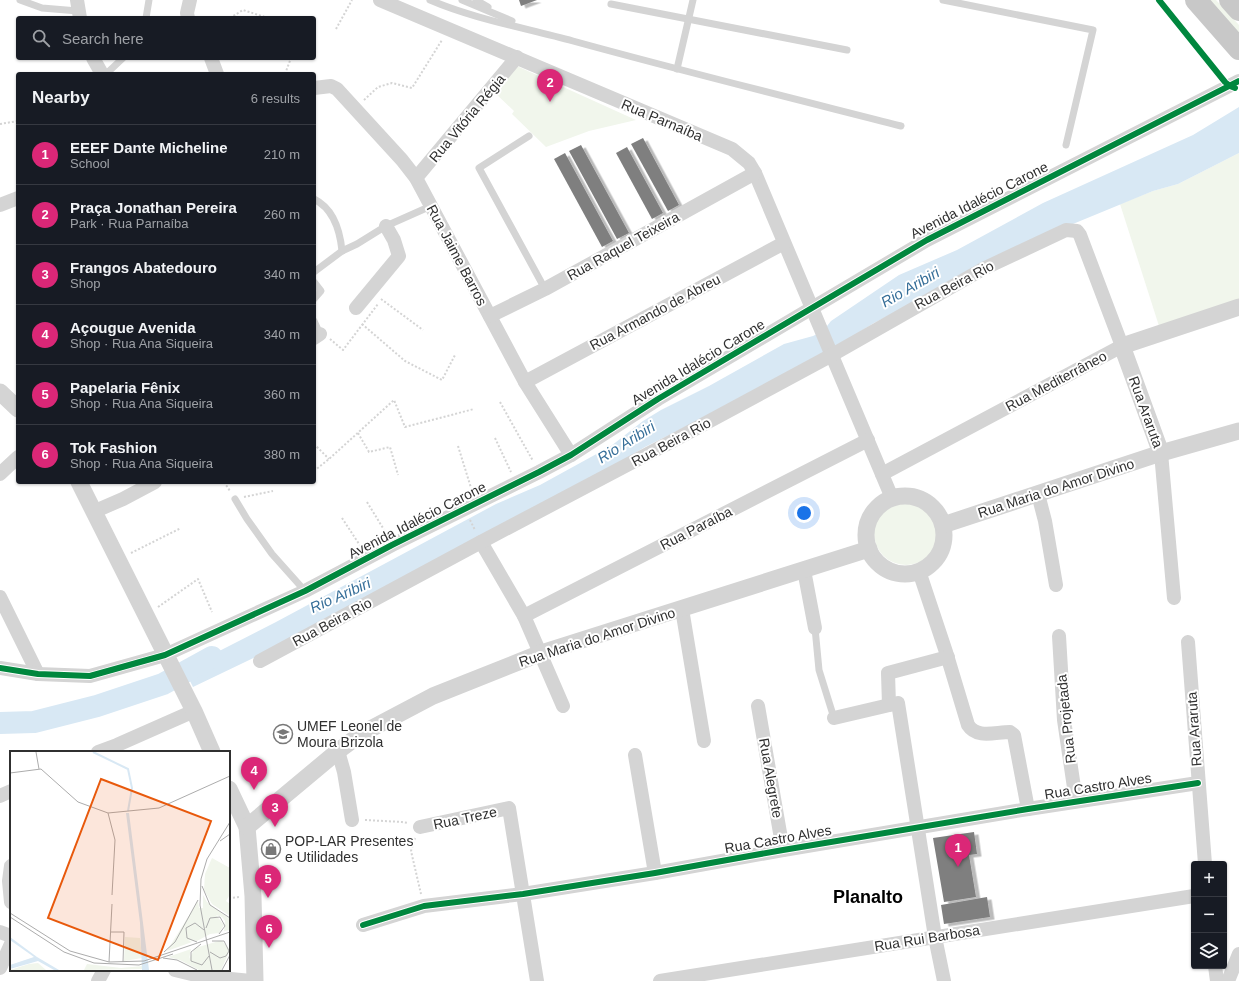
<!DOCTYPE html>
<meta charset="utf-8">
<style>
:root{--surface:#171b24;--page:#242831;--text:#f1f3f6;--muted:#9ea1a6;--line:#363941;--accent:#db2777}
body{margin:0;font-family:Helvetica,sans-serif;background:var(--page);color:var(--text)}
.controls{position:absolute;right:12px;bottom:12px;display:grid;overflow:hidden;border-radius:4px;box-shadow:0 1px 3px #0004}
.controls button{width:36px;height:36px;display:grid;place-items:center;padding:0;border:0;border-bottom:1px solid var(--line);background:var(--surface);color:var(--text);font:20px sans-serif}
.you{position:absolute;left:804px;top:513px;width:14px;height:14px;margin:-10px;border:3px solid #fff;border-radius:50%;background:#1a73e8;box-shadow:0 0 0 6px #1a73e833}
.badge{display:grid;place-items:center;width:26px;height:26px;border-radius:50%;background:var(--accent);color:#fff;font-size:13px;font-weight:700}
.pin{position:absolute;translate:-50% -33px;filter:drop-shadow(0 1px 2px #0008)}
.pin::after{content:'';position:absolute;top:21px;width:14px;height:12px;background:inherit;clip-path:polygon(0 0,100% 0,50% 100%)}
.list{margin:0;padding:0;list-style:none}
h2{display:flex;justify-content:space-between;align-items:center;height:52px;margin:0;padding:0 16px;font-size:17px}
h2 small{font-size:13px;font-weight:400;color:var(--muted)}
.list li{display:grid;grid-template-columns:26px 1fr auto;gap:12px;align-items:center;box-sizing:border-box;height:60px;padding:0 16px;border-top:1px solid var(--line)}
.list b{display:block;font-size:15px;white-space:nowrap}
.list p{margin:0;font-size:13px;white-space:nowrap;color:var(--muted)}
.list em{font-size:13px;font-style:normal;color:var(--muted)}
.icon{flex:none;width:22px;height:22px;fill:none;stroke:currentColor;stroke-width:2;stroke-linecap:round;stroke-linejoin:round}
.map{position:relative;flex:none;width:1239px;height:981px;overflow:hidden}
.search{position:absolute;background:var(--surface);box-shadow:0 1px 3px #0004;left:16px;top:16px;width:300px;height:44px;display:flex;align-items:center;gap:10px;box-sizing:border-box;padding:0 14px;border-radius:4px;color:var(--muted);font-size:15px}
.panel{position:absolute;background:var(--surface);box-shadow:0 1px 3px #0004;left:16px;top:72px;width:300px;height:412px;border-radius:4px}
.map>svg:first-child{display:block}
.green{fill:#f1f6ec}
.water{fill:#d8e8f4}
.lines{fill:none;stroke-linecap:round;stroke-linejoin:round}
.river{stroke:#d8e8f4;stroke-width:22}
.building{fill:#7f7f7f;filter:url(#shadow)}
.path{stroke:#d4d4d4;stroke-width:2;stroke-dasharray:2 2;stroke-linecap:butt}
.service{stroke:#d4d4d4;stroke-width:7}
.minor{stroke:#d4d4d4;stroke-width:14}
.tertiary{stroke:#d4d4d4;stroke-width:17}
.primary{stroke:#c8c8c8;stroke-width:22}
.cycleway-casing{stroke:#fff;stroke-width:8}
.cycleway{stroke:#00873e;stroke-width:6}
.labels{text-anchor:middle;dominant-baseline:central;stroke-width:4;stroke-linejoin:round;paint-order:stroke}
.street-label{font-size:14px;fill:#303030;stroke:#fff}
.poi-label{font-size:14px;fill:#303030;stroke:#fff;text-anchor:start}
.water-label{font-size:15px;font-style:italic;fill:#376f99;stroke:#fff}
.district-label{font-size:18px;font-weight:bold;fill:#000;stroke:#fff}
.inset-river{fill:none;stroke:#d8e8f4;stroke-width:2}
.inset-road{fill:none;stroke:#acacac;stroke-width:1}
.view{fill:#e8590c;fill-opacity:0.15;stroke:#e8590c;stroke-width:2}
.inset-edge{fill:none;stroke:#303030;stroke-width:2}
</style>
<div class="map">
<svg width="1239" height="981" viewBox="0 0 1239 981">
<defs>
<filter id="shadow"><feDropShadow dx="4.5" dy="2.5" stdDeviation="0" flood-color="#0004"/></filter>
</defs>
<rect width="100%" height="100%" fill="#fff"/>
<g class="green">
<path d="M1209,0H1216L1239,25V33Z"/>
<path d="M517,66L519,67L636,120L589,131L546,147L512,114L514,111L494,92Z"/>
<path d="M1239,153V299L1159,326L1120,204L1153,191L1178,184Z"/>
<circle cx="906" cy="533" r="32"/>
</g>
<path class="water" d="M1239,107V153L1178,184L1153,191L1051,233L874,323L843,342L693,423L645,447L613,466L293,639L193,687L184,669L276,622L496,504L540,485L611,446L643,421L661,410L709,386L784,344L813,336L823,331L831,321L899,275L957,250L1043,203L1193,135Z"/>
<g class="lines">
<path class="river" d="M0,723L34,722L97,706L163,684L212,657"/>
</g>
<g class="building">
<path d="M519,0H537L521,6Z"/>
<path d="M643,138L679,205L668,211L631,144Z"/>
<path d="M581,145L629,233L617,239L569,151Z"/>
<path d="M627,147L663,213L652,219L616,153Z"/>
<path d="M565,153L613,241L602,247L554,159Z"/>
<path d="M974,832L977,854L969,855L976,897L944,902L933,838Z"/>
<path d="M987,897L990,917L944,924L941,905Z"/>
</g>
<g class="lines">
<g class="path">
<path d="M230,18L243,10L268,18"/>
<path d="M336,29L352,0"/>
<path d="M285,74L291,58"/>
<path d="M364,100L378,87L392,83L412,88L442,40"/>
<path d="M0,124L18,121"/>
<path d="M381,299L423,330"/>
<path d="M362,324L405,361L442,380L455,355"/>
<path d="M330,339L343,350L378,304"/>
<path d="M500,402L533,461"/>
<path d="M358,433L369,452L390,447L398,475"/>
<path d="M495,438L511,472"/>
<path d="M314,444L329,459"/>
<path d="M458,446L472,491"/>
<path d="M314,471L329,459L394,400L405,427L474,409"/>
<path d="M224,482L230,491"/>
<path d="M244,497L273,491"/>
<path d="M367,502L386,533"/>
<path d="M342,518L361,547"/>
<path d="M470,520L475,530"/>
<path d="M131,553L181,528"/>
<path d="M158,607L198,579L212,612"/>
<path d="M365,820L402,822L408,823"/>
<path d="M415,838L411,851L421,894"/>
<path d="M229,898L240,897"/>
</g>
<g class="service">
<path d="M20,0L42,8L78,11"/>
<path d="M430,0C474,19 526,28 573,41C682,71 791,98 901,126"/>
<path d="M462,0L512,21"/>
<path d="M476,0L488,7"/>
<path d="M943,0L1093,30L1066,145"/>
<path d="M611,4L847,50"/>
<path d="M146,18L149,0"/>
<path d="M677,69L693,0"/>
<path d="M106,74L123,58"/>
<path d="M529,136L479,168L545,289"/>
<path d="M314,199C334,209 340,230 342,251"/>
<path d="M314,272L342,251L357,244L386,226L431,206"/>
<path d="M314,282L321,291L314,299"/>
<path d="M314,321L320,334"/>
<path d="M235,499L247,519L272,554L305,591"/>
<path d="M815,628L819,670L834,718"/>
</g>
<g class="minor">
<path d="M77,0L80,18"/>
<path d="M380,0L732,149L749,163L755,173L892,498"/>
<path d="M188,18L187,13L190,0"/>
<path d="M93,58L102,74"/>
<path d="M211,58L217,74"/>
<path d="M314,88L331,86L337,89L402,160L416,178L525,382L571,455"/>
<path d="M416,178L517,57"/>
<path d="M0,205L18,198"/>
<path d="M356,308L399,256L394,240L386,226"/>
<path d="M490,316L545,289L755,173"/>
<path d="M314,338L320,334"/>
<path d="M525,382L784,243"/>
<path d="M1161,453L1174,598"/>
<path d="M0,474L18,457"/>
<path d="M1038,494L1045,521L1056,585"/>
<path d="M93,512L123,499L155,482"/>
<path d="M481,542L524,616L563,706"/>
<path d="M804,570L815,628"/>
<path d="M919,571L946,652L968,725C977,739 995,732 1010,732L1014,735L1028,809"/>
<path d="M0,597L38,674"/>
<path d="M682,609L704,741"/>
<path d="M524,616L868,440"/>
<path d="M1059,636L1064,720L1076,801"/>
<path d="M1188,642L1205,864"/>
<path d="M260,661L481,542L680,437L832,355L983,269L1066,230L1077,231L1080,235L1122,346L882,474"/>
<path d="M0,668L38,674L90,676L165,655L305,591L392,545L539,472L571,455L658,399L927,240L1239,81"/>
<path d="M889,705L888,673L948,657"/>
<path d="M758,706L783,850"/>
<path d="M834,718L898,703L935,937L944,981"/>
<path d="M338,751L344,772L352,820"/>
<path d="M98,752L117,745L194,711"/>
<path d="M635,755L655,873"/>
<path d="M0,796L11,791"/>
<path d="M420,827L509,808L537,981"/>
<path d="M11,866L9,881L11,902"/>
<path d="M363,925L424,906L523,894L655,873L783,850L1028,809L1198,783"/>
<path d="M0,932L11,936"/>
<path d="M1215,966L1217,981"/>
<path d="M0,968L11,944"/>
<path d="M175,970L200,976L251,981"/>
<path d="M98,981L104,970"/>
<path d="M660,981L1194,896"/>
<path d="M1228,981L1239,954"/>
</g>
<g class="tertiary">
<path d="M0,392L18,409"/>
<path d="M1161,453L1122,346L1239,307"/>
<path d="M79,482L194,711L212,752"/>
<circle cx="905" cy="535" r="39"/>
<path d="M943,525L1161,453L1239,431"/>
<path d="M229,789L247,827L253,896L255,981"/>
<path d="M247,827L338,751L361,734L433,696L541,653L869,549"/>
</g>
<g class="primary">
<path d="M1196,0L1239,49"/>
<path d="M1230,0L1239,10"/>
</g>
<g class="cycleway-casing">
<g id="cycleway">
<path d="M1159,0L1225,82L1230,86L1235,88"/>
<path d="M0,668L38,674L90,676L165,655L305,591L392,545L539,472L571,455L658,399L927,240L1239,81"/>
<path d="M363,925L424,906L523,894L655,873L783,850L1028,809L1198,783"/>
</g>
</g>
<use href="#cycleway" class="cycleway"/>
</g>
<defs>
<g id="school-ring" transform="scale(1)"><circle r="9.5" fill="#fff" stroke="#787878" stroke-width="1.5"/><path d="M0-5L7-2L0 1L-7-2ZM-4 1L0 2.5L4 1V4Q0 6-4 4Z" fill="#787878"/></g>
<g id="shop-ring" transform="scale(1)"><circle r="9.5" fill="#fff" stroke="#787878" stroke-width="1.5"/><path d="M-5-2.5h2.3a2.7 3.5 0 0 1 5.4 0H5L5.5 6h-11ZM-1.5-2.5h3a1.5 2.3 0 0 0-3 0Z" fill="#787878"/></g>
</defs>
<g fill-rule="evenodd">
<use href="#school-ring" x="283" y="734"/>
<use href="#shop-ring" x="271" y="849"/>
</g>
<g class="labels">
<g class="street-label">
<text transform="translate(467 118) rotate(-50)">Rua Vitória Régia</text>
<text transform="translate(662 120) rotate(23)">Rua Parnaíba</text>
<text transform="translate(979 200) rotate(-27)">Avenida Idalécio Carone</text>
<text transform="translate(623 246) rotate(-29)">Rua Raquel Teixeira</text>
<text transform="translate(457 255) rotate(62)">Rua Jaime Barros</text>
<text transform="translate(954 285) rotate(-28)">Rua Beira Rio</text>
<text transform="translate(655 312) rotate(-28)">Rua Armando de Abreu</text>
<text transform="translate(698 362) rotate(-31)">Avenida Idalécio Carone</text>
<text transform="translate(1056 381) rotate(-28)">Rua Mediterrâneo</text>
<text transform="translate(1146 412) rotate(70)">Rua Araruta</text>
<text transform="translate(671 442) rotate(-28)">Rua Beira Rio</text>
<text transform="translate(1056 488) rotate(-18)">Rua Maria do Amor Divino</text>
<text transform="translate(417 520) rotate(-27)">Avenida Idalécio Carone</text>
<text transform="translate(696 528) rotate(-27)">Rua Paraíba</text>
<text transform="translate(332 622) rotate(-28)">Rua Beira Rio</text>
<text transform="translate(597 637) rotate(-18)">Rua Maria do Amor Divino</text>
<text transform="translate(1066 719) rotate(-96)">Rua Projetada</text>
<text transform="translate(1194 729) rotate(-94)">Rua Araruta</text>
<text transform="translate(771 778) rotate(80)">Rua Alegrete</text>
<text transform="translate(1098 786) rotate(-9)">Rua Castro Alves</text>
<text transform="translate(465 818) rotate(-12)">Rua Treze</text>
<text transform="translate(778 839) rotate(-10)">Rua Castro Alves</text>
<text transform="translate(927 938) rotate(-9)">Rua Rui Barbosa</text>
</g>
<g class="poi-label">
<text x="297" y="726">UMEF Leonel de<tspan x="297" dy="16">Moura Brizola</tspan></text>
<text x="285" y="841">POP-LAR Presentes<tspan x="285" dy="16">e Utilidades</tspan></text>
</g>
<g class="water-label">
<text transform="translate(910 287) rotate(-30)">Rio Aribiri</text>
<text transform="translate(626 442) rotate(-32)">Rio Aribiri</text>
<text transform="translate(340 595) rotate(-24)">Rio Aribiri</text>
</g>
<g class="district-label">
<text x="868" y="897">Planalto</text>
</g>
</g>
<g transform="translate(10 751)">
<rect width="220" height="220" fill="#fff"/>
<path d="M202,107L220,117L219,145L216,150L220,153V165L202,153L194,139L195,123ZM193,144L197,151L220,168V179L214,180L215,170L212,166L206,164L214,174L209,182L200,183L187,190L178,189L182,191L157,200L188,150L189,157H193ZM115,186L130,187L132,207L114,210ZM209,190H212L220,199L211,219H189L170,209L158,206L181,198L179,208L185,197ZM28,212L36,219H0L19,213ZM77,213L111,217L133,215V218L74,219Z" fill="#f1f6ec"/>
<path d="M116,62H119L139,219H132L130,172ZM0,186L27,206L49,219H44L28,210L0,218V214L24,206L0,189Z" fill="#d8e8f4"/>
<path class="inset-river" d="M83,1L118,18L122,37L118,60"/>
<path class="inset-road" d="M26,1L29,18M0,22L31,18L68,51L98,62L149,57L220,25M98,62L105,89L102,144M210,90L220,83M192,135L200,154L220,167M0,162L60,200L99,211L134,210L220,181M0,166L54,201L84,212L129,214L163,203M196,177L200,167L210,166L215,175L209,183M101,181H114L113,211M187,191L177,187L176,177L185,172L194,179M191,193L181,201V210L192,214L199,205M154,201L165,191L188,149M200,201L210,207L216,205L219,200L214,190H202M153,207L167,209L187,219M99,211L102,153M202,219L190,154L191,128L197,108L220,71M212,219L220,204"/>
<path class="view" d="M91,28L201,70L148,209L38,167Z"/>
<rect width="220" height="220" class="inset-edge"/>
</g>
</svg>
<div class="controls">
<button>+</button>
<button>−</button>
<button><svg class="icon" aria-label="layers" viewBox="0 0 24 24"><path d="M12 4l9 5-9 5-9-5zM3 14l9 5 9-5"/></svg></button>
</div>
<div class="you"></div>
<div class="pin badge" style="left:958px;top:867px">1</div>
<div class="pin badge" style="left:550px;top:102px">2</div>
<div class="pin badge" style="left:275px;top:827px">3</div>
<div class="pin badge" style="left:254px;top:790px">4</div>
<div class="pin badge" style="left:268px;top:898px">5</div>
<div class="pin badge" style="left:269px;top:948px">6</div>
<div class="search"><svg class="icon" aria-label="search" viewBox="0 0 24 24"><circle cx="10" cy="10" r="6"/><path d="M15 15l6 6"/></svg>Search here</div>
<section class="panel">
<h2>Nearby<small>6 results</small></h2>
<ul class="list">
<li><span class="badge">1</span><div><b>EEEF Dante Micheline</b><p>School</p></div><em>210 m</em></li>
<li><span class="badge">2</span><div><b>Praça Jonathan Pereira</b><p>Park · Rua Parnaíba</p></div><em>260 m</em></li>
<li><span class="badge">3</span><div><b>Frangos Abatedouro</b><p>Shop</p></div><em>340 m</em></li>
<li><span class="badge">4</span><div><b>Açougue Avenida</b><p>Shop · Rua Ana Siqueira</p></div><em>340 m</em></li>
<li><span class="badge">5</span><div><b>Papelaria Fênix</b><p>Shop · Rua Ana Siqueira</p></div><em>360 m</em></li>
<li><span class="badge">6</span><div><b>Tok Fashion</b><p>Shop · Rua Ana Siqueira</p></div><em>380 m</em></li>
</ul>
</section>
</div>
